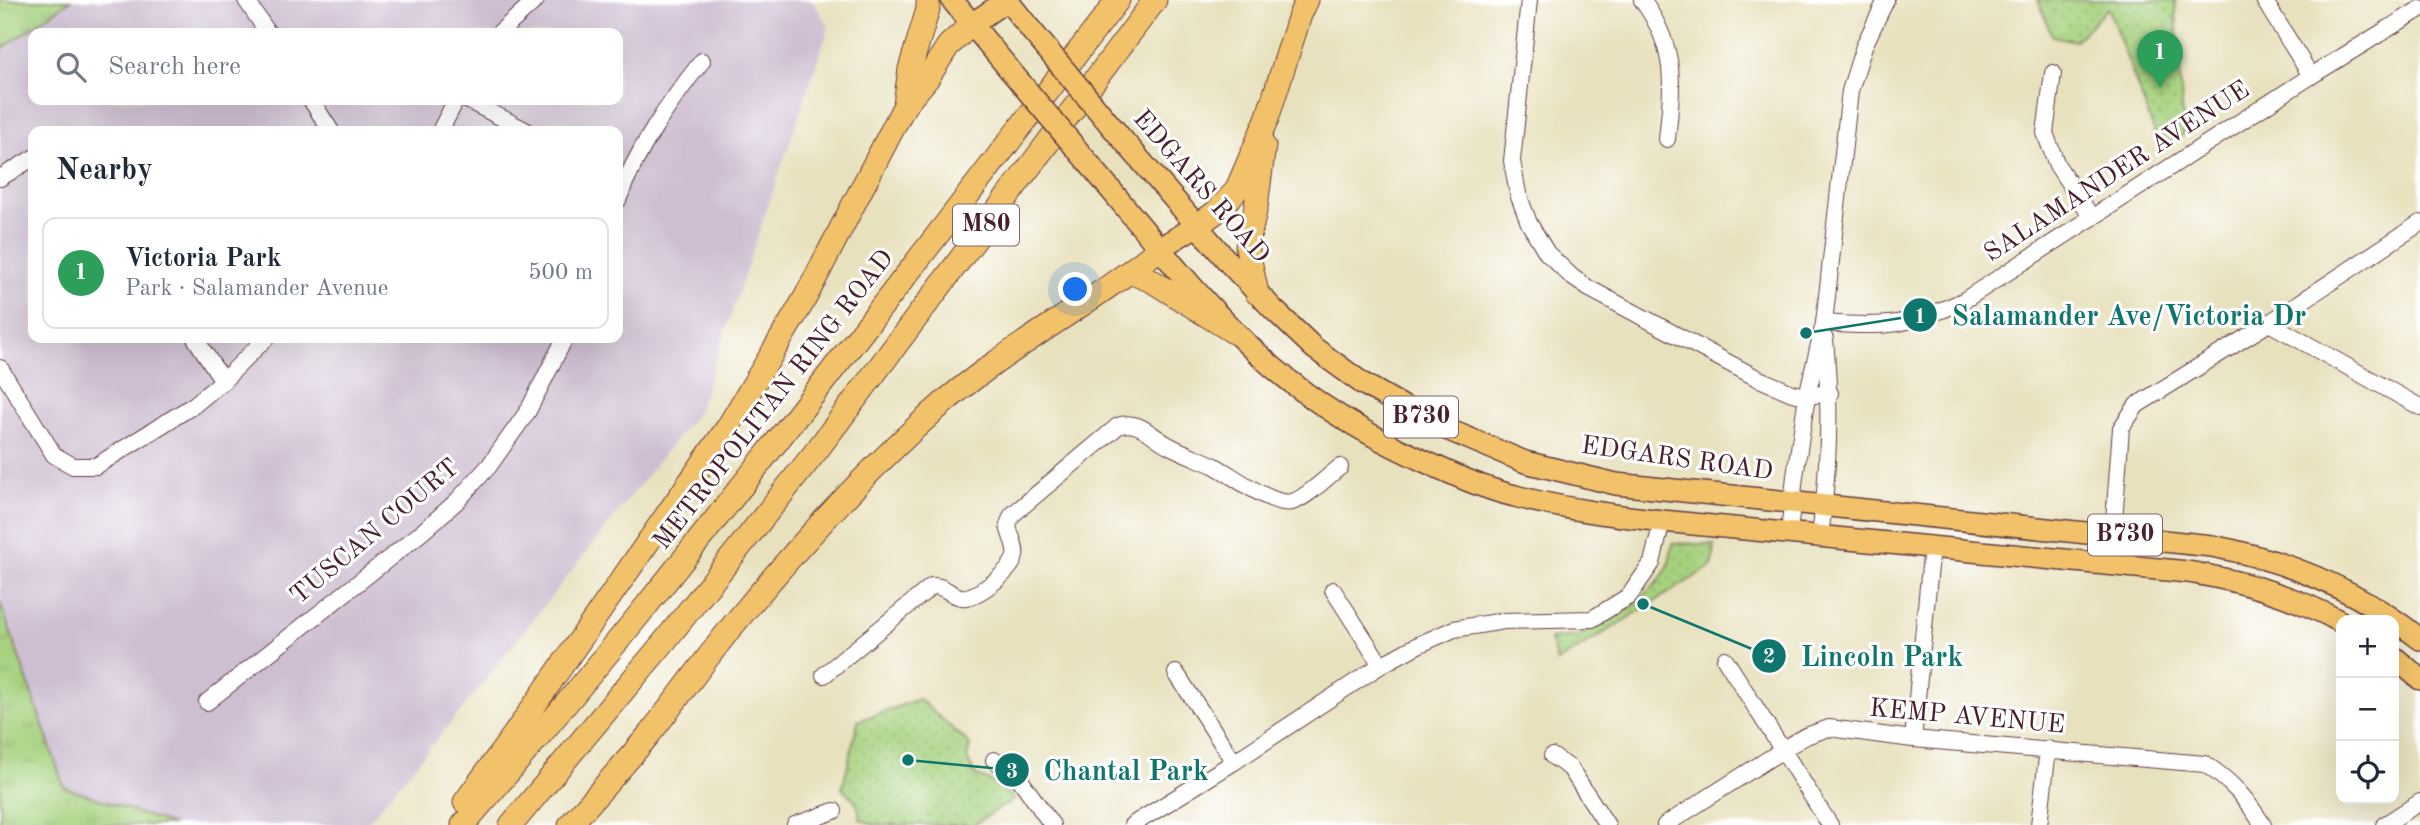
<!DOCTYPE html>
<meta charset="utf-8">
<style>
:root{--surface:#fff;--page:#f6f6f7;--text:#1f2937;--muted:#747a83;--line:#e0e1e3;--accent:#1f6fb2}
body{margin:0;font-family:"Old Standard TT",serif;background:var(--page);color:var(--text)}
.controls{position:absolute;right:21px;bottom:21px;display:grid;overflow:hidden;border-radius:14px;box-shadow:0 7px 28px #0002}
.controls button{width:63px;height:63px;display:grid;place-items:center;padding:0;border:0;border-bottom:2px solid var(--line);background:var(--surface);color:var(--text);font:35px sans-serif}
.you{position:absolute;left:1076px;top:290px;width:24px;height:24px;margin:-18px;border:5px solid #fff;border-radius:50%;background:#1a73e8;box-shadow:0 0 0 10px #1a73e833}
.badge{display:grid;place-items:center;width:46px;height:46px;border-radius:50%;background:var(--accent);color:#fff;font-size:23px;font-weight:700}
.pin{position:absolute;translate:-50% -58px;filter:drop-shadow(0 2px 4px #0008)}
.pin::after{content:'';position:absolute;top:37px;width:24px;height:21px;background:inherit;clip-path:polygon(0 0,100% 0,50% 100%)}
.list{margin:0;padding:0;list-style:none}
h2{display:flex;justify-content:space-between;align-items:center;height:91px;margin:0;padding:0 28px;font-size:30px}
h2 small{font-size:23px;font-weight:400;color:var(--muted)}
.list li{display:grid;grid-template-columns:46px 1fr auto;gap:21px;align-items:center;box-sizing:border-box;height:112px;margin:0 14px 14px;padding:0 14px;border:2px solid var(--line);border-radius:14px}
.list b{display:block;font-size:26px;white-space:nowrap}
.list p{margin:0;font-size:23px;white-space:nowrap;color:var(--muted)}
.list em{font-size:23px;font-style:normal;color:var(--muted)}
.icon{flex:none;width:38px;height:38px;fill:none;stroke:currentColor;stroke-width:2;stroke-linecap:round;stroke-linejoin:round}
.map{position:relative;flex:none;width:2420px;height:825px;overflow:hidden}
.search{position:absolute;background:var(--surface);box-shadow:0 7px 28px #0002;left:28px;top:28px;width:595px;height:77px;display:flex;align-items:center;gap:18px;box-sizing:border-box;padding:0 24px;border-radius:14px;color:var(--muted);font-size:26px}
.panel{position:absolute;background:var(--surface);box-shadow:0 7px 28px #0002;left:28px;top:126px;width:595px;height:217px;border-radius:14px}
.map>svg:first-child{display:block}
.industrial{fill:#cebed1;fill-rule:evenodd}
.grass{fill:url(#grass-tufts);stroke:#787854;stroke-width:2}
.park{fill:url(#park-dots);stroke:#787854;stroke-width:2}
.lines{fill:none;stroke-linecap:round;stroke-linejoin:round}
.minor-casing{stroke:#623c41;stroke-width:18}
.major-casing{stroke:#623c41;stroke-width:24}
.highway-casing{stroke:#623c41;stroke-width:25}
.minor{stroke:#fff;stroke-width:16}
.major{stroke:#f2c26a;stroke-width:21}
.highway{stroke:#f2c26a;stroke-width:23}
.major-bridge-casing{stroke:#623c41;stroke-width:24;stroke-linecap:butt}
.major-bridge{stroke:#f2c26a;stroke-width:21}
.labels{text-anchor:middle;dominant-baseline:central;stroke-width:6;stroke-linejoin:round;paint-order:stroke}
.shield{fill:#fff;stroke:#80626b;stroke-width:2}
.shield-label{font-size:24px;font-weight:bold;fill:#4a1f2b}
.street-label{font-size:26px;fill:#4a1f2b;stroke:#fff}
.leader{fill:none;stroke:#0f766e;stroke-width:2.5}
.callout-dot{fill:#0f766e;stroke:#fff;stroke-width:2.5}
.mark-label{font-size:21px;text-anchor:middle;font-weight:bold;fill:#fff}
.callout-label{font-size:28px;text-anchor:middle;font-weight:bold;fill:#0f766e;stroke:#fff;stroke-width:6;stroke-linejoin:round;paint-order:stroke}
</style>
<div class="map">
<svg width="2420" height="825" viewBox="0 0 2420 825">
<defs>
<pattern id="grass-tufts" width="24" height="20" patternUnits="userSpaceOnUse" patternTransform="scale(1.75)"><rect width="24" height="20" fill="#a6d17e"/><path d="M3 7l-1-3M5 7V3M7 7l1-3M15 17l-1-3M17 17v-4M19 17l1-3" fill="none" stroke="#90b36d"/></pattern>
<pattern id="park-dots" width="8" height="8" patternUnits="userSpaceOnUse" patternTransform="scale(1.75)"><rect width="8" height="8" fill="#a6d17e"/><path d="M2 2h.1M6 6h.1" fill="none" stroke="#90b36d" stroke-width="1.8" stroke-linecap="round"/></pattern>
</defs>
<rect width="100%" height="100%" fill="#fff"/>
<filter id="ink" filterUnits="userSpaceOnUse"><feTurbulence type="fractalNoise" baseFrequency=".0143" numOctaves="2"/><feDisplacementMap in="SourceGraphic" scale="14" xChannelSelector="R" yChannelSelector="G"/><feConvolveMatrix kernelMatrix="1 2 1 2 8 2 1 2 1" color-interpolation-filters="sRGB"/></filter>
<filter id="wash" filterUnits="userSpaceOnUse"><feTurbulence type="fractalNoise" baseFrequency=".00686" numOctaves="4" result="noise"/><feDisplacementMap in="SourceGraphic" scale="28" xChannelSelector="R" yChannelSelector="G"/><feGaussianBlur stdDeviation="1.57" result="paint"/><feColorMatrix in="noise" values="0 0 0 0 0 0 0 0 0 0 0 0 0 0 0 0 0 1.4 0 .05"/><feComposite in="paint" operator="in"/></filter>
<g filter="url(#wash)">
<rect width="100%" height="100%" fill="#e8e1bd"/>
<path class="industrial" d="M71,0H812L829,27L698,411L463,708L365,825H173L64,787L0,602V50ZM33,33H618V100H33ZM33,131H618V338H33Z"/>
<g class="grass">
<path d="M0,0H71L0,50Z"/>
<path d="M0,602L64,787L173,825H0Z"/>
</g>
<g class="park">
<path d="M2038,0H2175L2184,134L2161,149L2108,8L2075,41L2052,36Z"/>
<path d="M1673,543L1715,545L1712,566L1557,662L1550,639L1577,636L1630,609L1658,582L1668,567Z"/>
<path d="M919,699L970,744L967,758L975,775L1002,786L1014,799L973,825H873L860,819C860,806 854,797 842,789L858,721Z"/>
</g>
</g>
<g filter="url(#ink)">
<g class="lines">
<g class="minor-casing">
<g id="minor">
<path d="M246,0L268,33"/>
<path d="M1529,0L1512,161L1518,194L1529,223L1547,253L1572,277L1588,288L1757,378L1792,393L1807,396L1830,393"/>
<path d="M1642,0C1677,48 1673,83 1667,139"/>
<path d="M2264,0L2311,76"/>
<path d="M499,33L536,0"/>
<path d="M2053,73L2045,133L2057,165L2092,218"/>
<path d="M311,100L331,131"/>
<path d="M467,100L527,131"/>
<path d="M440,131L456,100"/>
<path d="M0,178L33,158"/>
<path d="M618,200C637,149 669,103 702,61"/>
<path d="M1824,323C1884,328 1908,326 1963,301L2311,76L2420,9"/>
<path d="M2269,323L2420,407"/>
<path d="M195,338L223,381"/>
<path d="M0,368L54,455L73,466H96L194,405L223,381L266,338"/>
<path d="M1789,533L1795,476L1807,396L1824,323L1850,91L1864,46L1886,0"/>
<path d="M2113,534L2121,428L2137,405L2269,323L2420,223"/>
<path d="M1820,536C1829,470 1831,405 1825,339"/>
<path d="M1333,590L1381,665"/>
<path d="M1725,659L1830,825"/>
<path d="M1176,673L1234,762"/>
<path d="M824,675L932,586C944,585 950,595 961,597C976,600 1013,570 1015,556C1017,545 1009,535 1008,525L1012,515L1118,426C1139,418 1153,438 1170,446C1185,454 1200,459 1215,466C1232,475 1273,507 1292,502C1305,499 1328,476 1340,467"/>
<path d="M207,702L421,533L457,501L489,466L528,411L565,338"/>
<path d="M1913,739L1932,546"/>
<path d="M1552,756L1570,768L1607,825"/>
<path d="M994,760L1019,778L1052,825"/>
<path d="M795,825L834,811"/>
<path d="M1132,825L1234,762L1381,665L1416,646L1454,629L1504,621L1592,619L1629,596L1652,563L1662,521"/>
<path d="M1665,825L1792,744L1806,736L1829,728L1913,739L2205,764C2232,782 2245,797 2263,825"/>
<path d="M2039,825L2048,749"/>
<path d="M2384,825L2420,802"/>
</g>
</g>
<g class="major-casing">
<g id="major">
<path d="M952,0L1009,69"/>
<path d="M1007,0L1031,30"/>
<path d="M972,24L1007,0"/>
<path d="M1117,133L1230,264L1273,309L1314,348L1362,383L1432,423L1525,462L1616,484L2212,546C2289,561 2359,590 2420,639"/>
<path d="M1091,166C1138,222 1183,280 1234,331C1292,390 1351,428 1426,462C1454,475 1485,489 1515,496C1563,509 1612,515 1662,521L2188,572C2242,581 2293,595 2341,622"/>
<path d="M1160,248L1198,225"/>
<path d="M2394,657L2420,679"/>
</g>
</g>
<g class="highway-casing">
<g id="highway">
<path d="M905,105L910,69L928,9V0"/>
<path d="M1198,225L1216,212L1236,191L1267,119L1300,15L1307,0"/>
<path d="M1130,272L1152,281L1235,333"/>
<path d="M1257,293L1247,247L1256,207L1264,146"/>
<path d="M465,802L513,736L728,427L804,300L905,105L927,79L948,46L972,24"/>
<path d="M463,825C585,685 700,540 814,394C916,263 1017,132 1118,0"/>
<path d="M511,825L664,642L817,450L1155,0"/>
<path d="M570,825C596,796 622,767 647,737C677,700 704,661 734,624C795,550 861,476 933,412C1003,349 1088,307 1160,248"/>
</g>
</g>
<use href="#minor" class="minor"/>
<use href="#major" class="major"/>
<use href="#highway" class="highway"/>
<g class="major-bridge-casing">
<g id="major-bridge">
<path d="M1031,30L1117,133"/>
<path d="M1009,69L1091,166"/>
</g>
</g>
<use href="#major-bridge" class="major-bridge"/>
</g>
</g>
<g class="labels">
<g class="shield">
<rect x="953" y="204.5" width="66" height="41" rx="5"/>
<rect x="1384" y="396.5" width="74" height="41" rx="5"/>
<rect x="2088" y="514.5" width="74" height="41" rx="5"/>
</g>
<g class="shield-label">
<text x="986" y="225">M80</text>
<text x="1421" y="417">B730</text>
<text x="2125" y="535">B730</text>
</g>
<g class="street-label">
<text transform="translate(2117 172) rotate(-33)">SALAMANDER AVENUE</text>
<text transform="translate(1201 187) rotate(49)">EDGARS ROAD</text>
<text transform="translate(774 400) rotate(-52)">METROPOLITAN RING ROAD</text>
<text transform="translate(1677 459) rotate(8)">EDGARS ROAD</text>
<text transform="translate(375 532) rotate(-40)">TUSCAN COURT</text>
<text transform="translate(1967 717) rotate(5)">KEMP AVENUE</text>
</g>
</g>
<path class="leader" d="M1806 333L1920 315M1643 604L1769 656M908 760L1012 770"/>
<g class="callout-dot">
<circle cx="1806" cy="333" r="7"/>
<circle cx="1643" cy="604" r="7"/>
<circle cx="908" cy="760" r="7"/>
<circle cx="1920" cy="315" r="18"/>
<circle cx="1769" cy="656" r="18"/>
<circle cx="1012" cy="770" r="18"/>
</g>
<g class="mark-label">
<text x="1920" y="323">1</text>
<text x="1769" y="663">2</text>
<text x="1012" y="778">3</text>
</g>
<g class="callout-label">
<text x="2129" y="325">Salamander Ave/Victoria Dr</text>
<text x="1882" y="666">Lincoln Park</text>
<text x="1126" y="780">Chantal Park</text>
</g>
</svg>
<div class="controls">
<button>+</button>
<button>−</button>
<button><svg class="icon" aria-label="locate" viewBox="0 0 24 24"><circle cx="12" cy="12" r="6"/><path d="M12 2v4M12 18v4M2 12h4M18 12h4"/></svg></button>
</div>
<div class="you"></div>
<div class="pin badge" style="left:2160px;top:88px;background:#2e9e5b">1</div>
<div class="search"><svg class="icon" aria-label="search" viewBox="0 0 24 24"><circle cx="10" cy="10" r="6"/><path d="M15 15l6 6"/></svg>Search here</div>
<section class="panel">
<h2>Nearby<small></small></h2>
<ul class="list">
<li><span class="badge" style="background:#2e9e5b">1</span><div><b>Victoria Park</b><p>Park · Salamander Avenue</p></div><em>500 m</em></li>
</ul>
</section>
</div>
